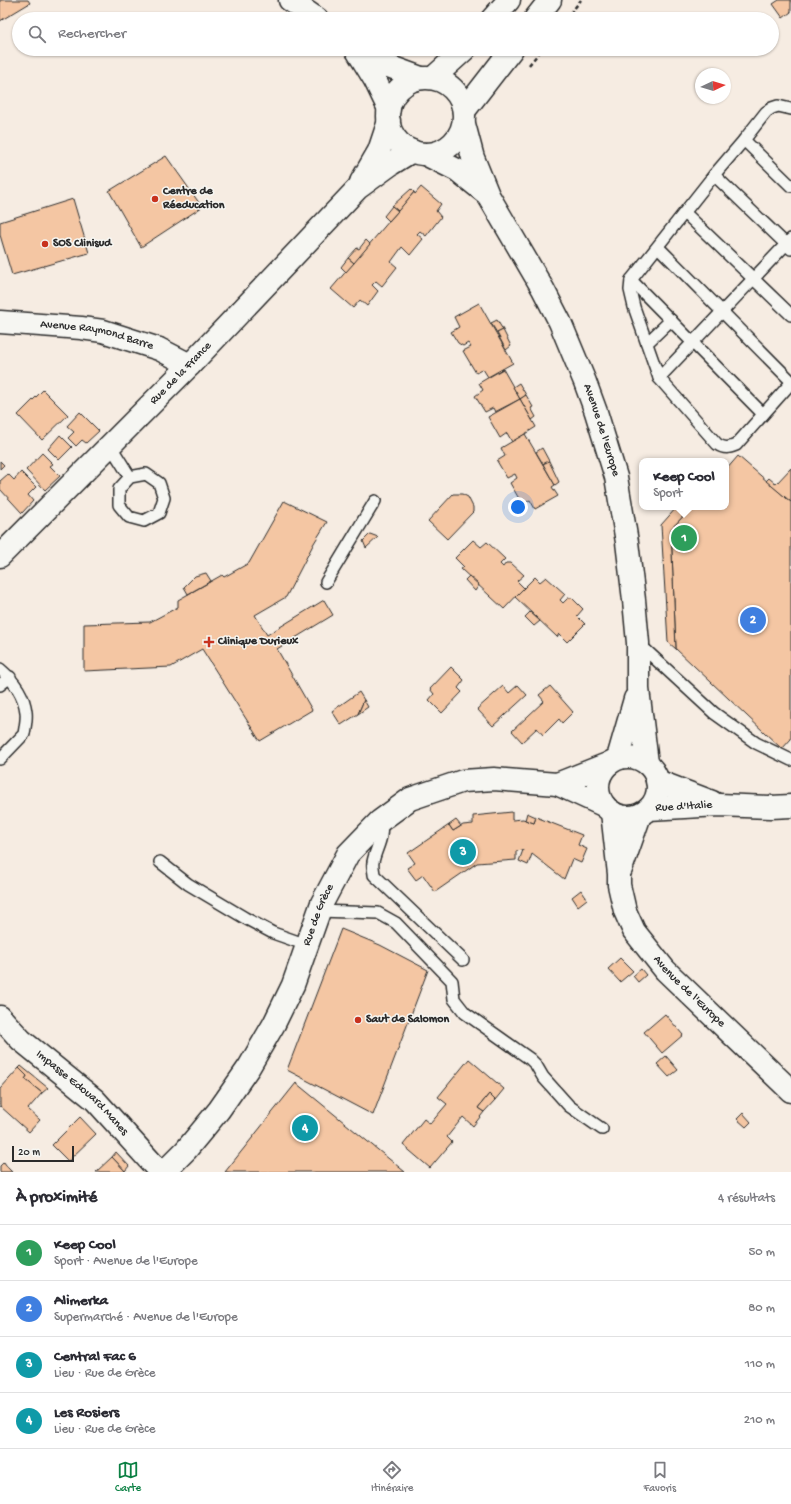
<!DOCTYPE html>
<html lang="fr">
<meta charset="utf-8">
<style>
:root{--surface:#fff;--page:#f7f7f7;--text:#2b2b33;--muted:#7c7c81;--line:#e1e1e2;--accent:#0b8043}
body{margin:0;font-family:"Gochi Hand",sans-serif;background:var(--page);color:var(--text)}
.compass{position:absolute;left:695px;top:68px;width:36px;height:36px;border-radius:50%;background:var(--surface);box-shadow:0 1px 3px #0004;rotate:86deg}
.scale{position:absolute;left:12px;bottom:10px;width:62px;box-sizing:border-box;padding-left:4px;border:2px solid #2b2b2b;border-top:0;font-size:11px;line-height:14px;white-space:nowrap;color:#2b2b2b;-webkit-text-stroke:3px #f6f6f2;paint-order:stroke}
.you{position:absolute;left:518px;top:507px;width:14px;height:14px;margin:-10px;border:3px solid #fff;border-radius:50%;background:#1a73e8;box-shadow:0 0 0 6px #1a73e833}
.badge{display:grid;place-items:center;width:26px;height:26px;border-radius:50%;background:var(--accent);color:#fff;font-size:13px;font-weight:700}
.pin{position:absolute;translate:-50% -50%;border:2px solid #fff;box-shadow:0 1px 4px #0006}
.popup{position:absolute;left:639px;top:458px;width:90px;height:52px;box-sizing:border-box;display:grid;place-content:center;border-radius:8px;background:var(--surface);filter:drop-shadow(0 1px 3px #0005);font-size:13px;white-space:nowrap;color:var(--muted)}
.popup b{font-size:15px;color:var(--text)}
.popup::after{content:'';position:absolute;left:50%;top:100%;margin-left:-8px;border:8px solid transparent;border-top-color:var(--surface)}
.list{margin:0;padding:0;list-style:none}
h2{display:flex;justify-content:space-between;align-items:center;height:52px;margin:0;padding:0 16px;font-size:17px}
h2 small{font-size:13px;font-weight:400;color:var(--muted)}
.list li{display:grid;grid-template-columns:26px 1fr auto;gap:12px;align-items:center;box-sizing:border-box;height:56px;padding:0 16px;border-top:1px solid var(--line)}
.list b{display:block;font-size:15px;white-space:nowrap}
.list p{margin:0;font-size:13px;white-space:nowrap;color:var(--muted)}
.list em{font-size:13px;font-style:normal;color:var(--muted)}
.icon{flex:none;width:22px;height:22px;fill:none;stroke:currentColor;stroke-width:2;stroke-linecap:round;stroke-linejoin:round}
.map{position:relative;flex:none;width:791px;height:1172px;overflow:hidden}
.search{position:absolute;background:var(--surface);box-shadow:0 1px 3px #0004;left:12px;right:12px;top:12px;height:44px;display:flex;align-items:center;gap:10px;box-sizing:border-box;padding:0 14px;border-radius:22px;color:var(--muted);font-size:15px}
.sheet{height:276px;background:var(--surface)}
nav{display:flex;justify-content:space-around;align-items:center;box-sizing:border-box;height:56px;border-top:1px solid var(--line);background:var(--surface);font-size:11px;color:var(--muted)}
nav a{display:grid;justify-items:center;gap:2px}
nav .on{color:var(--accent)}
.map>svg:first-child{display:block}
.building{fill:#f4c6a3;stroke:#2b2b2b}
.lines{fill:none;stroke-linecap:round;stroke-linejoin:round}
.service-casing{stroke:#2b2b2b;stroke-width:14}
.minor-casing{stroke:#2b2b2b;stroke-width:25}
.tertiary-casing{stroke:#2b2b2b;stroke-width:25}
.path{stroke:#2b2b2b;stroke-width:2.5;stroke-dasharray:4 3;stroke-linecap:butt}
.service{stroke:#f6f6f2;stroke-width:11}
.minor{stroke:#f6f6f2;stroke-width:22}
.tertiary{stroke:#f6f6f2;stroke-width:22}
.poi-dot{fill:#c8321e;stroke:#f6f6f2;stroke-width:1.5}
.labels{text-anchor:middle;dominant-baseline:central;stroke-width:3;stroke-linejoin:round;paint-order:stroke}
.poi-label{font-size:12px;font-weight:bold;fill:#2b2b2b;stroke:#f6f6f2;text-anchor:start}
.street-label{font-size:12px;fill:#2b2b2b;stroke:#f6f6f2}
</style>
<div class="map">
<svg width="791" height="1172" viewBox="0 0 791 1172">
<rect width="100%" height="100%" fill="#f6ece2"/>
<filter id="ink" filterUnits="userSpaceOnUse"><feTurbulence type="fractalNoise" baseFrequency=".025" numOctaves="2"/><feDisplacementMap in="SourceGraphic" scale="8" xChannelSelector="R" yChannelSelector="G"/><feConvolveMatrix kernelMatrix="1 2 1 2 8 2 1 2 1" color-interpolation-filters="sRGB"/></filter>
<g filter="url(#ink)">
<g class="building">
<path d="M0,0H28L30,3L0,21Z"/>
<path d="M779,0H791V12L783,18L773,4Z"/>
<path d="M166,156L202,207L141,247L109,191Z"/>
<path d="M421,187L441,204L436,211L441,217L426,236L420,231L417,234L423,239L410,255L402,247L391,262L397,267L382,286L376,281L372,285L378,291L367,306L360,300L353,308L331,289L414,192L415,194Z"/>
<path d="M411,189L414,192L398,211L392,206Z"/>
<path d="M73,199L89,253L12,275L0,235V222Z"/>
<path d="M392,206L398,211L389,221L384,216Z"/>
<path d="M366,240L370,244L354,263L348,258L357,248L359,249Z"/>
<path d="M348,258L354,263L346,272L341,267Z"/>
<path d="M479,303L513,363L488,377L483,369L476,373L463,351L471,347L468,343L463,346L458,343L451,332L459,327L454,317Z"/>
<path d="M497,320L503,330L497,333L491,323Z"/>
<path d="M503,330L511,346L506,350L497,333Z"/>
<path d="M503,369L520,399L495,412L493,408L485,412L475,396L483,390L479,383Z"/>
<path d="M519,383L526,395L520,399L513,387Z"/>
<path d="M43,390L68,415L42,440L18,415Z"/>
<path d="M526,395L533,407L531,408L536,417L532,420L520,399Z"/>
<path d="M520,399L536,427L512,442L507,433L500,438L488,417Z"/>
<path d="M80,412L99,431L86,443L82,440L76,446L68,438L74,432L67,426Z"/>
<path d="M525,434L555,485L552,487L558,496L535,509L530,500L522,504L510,483L517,478L515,474L507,478L497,461L505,456L501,448Z"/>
<path d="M60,435L72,447L59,460L48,449Z"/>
<path d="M542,448L549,461L543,464L536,452Z"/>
<path d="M42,453L53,464L50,466L60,476L45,490L26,470Z"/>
<path d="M738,456L791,502V739L782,749L676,649L671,529L692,507H726V470Z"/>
<path d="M0,461L4,465L0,469Z"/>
<path d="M549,461L559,482L555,485L543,464Z"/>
<path d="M791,468V502L766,481L769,478L776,484Z"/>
<path d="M21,472L36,487L28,495L33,501L22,513L0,489V481L8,474L14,480Z"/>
<path d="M453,494H462L468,497L473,507V512L447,539L428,521Z"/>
<path d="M284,501L327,522L314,543L286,597L255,615L267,635L324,600L333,615L277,649L312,710L260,741L202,649L171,667L84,671V624L150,622L178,607V600L222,575L224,577L249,563Z"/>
<path d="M677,507H692L671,529L676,649L668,642L661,525Z"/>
<path d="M370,534L378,537L366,548L363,541Z"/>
<path d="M473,540L481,547L487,542L505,559L500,564L503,567L506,563H511L524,575L517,581L524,588L504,609L461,569L464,567L455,558Z"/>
<path d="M206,573L211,581L188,594L184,587L195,576Z"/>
<path d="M469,576L479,585L475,591L465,580Z"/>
<path d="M535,577L540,582L546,577L565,594L560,600L563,603L568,598H572L583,609L577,616L585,624L567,642L559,634L557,637L515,597Z"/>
<path d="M530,612L540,621L534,626L525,617Z"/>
<path d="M451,667L464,680L458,688L462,692L442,713L429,700L434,694L430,689Z"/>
<path d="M518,685L527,695L493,726L477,709L503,686L509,693Z"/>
<path d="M550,686L573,712L562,723L559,719L543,735L537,728L522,742L512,731L544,701L539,695Z"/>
<path d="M359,692L364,700L358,714L341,725L332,711Z"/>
<path d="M364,700L368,707L358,714Z"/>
<path d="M512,812V820L523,819L534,823L536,817L582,835L578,845L587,849L581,863L572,859L564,879L532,854L528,865L519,861L523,850L516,851V860L477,863L435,892L423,875L416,880L407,868L415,863L408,853L449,825L453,831L463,825L473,824V816Z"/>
<path d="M527,813L536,817L534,823L525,820Z"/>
<path d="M456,820L461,826L453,831L449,825Z"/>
<path d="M581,890L587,899L578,906L572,897Z"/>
<path d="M341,929L380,945L428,970L373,1115L287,1070Z"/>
<path d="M620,958L633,971L620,982L608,969Z"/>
<path d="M641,969L646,975L638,982L633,976Z"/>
<path d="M665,1014L683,1035L662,1053L644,1032Z"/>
<path d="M666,1056L678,1070L669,1077L657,1064Z"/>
<path d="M469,1059L504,1089L495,1100L489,1094L478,1108L484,1112L473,1126L463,1117L447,1137L452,1142L430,1168L403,1145L424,1119L430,1124L447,1104L438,1097Z"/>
<path d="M21,1066L48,1088L42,1093L25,1079L27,1076L19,1068Z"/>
<path d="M19,1068L27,1076L25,1079L42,1093L28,1109L40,1120L29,1132L0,1106V1089Z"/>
<path d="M296,1083L405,1172H225Z"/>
<path d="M489,1094L495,1100L484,1112L478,1108Z"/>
<path d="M743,1113L751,1122L746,1127L737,1119Z"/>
<path d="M80,1117L96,1134L68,1161L52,1145Z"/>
<path d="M116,1152L129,1166L125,1171L112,1157Z"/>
<path d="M112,1157L125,1171L124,1172H96Z"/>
<path d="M4,1162L8,1168L12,1172H0V1166Z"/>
</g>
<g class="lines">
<g class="service-casing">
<g id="service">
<path d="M791,109L778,106L772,108L766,112L744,140L714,175L631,280L630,290L634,307L659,378L717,444C724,449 729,448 736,445L791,383"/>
<path d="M744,140L791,186"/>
<path d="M714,175L791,249"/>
<path d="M685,213L791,315"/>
<path d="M658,247L791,381"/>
<path d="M631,280L763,414"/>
<path d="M647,343L671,320"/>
<path d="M659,378L791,239"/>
<path d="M110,445L130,477"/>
<path d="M146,474L159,483L164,498L159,513L144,521L129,517L119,505V489L130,477Z"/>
<path d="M326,582L375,501"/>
<path d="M638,643L714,713L756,743L791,760"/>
<path d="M0,669C13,680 24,694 26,712C27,719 25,727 24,734L0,759"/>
<path d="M0,685L10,677"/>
<path d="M380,821C385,837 376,847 373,862C372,866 374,871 374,875L463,960"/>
<path d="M160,862L188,884L245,918L273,933L307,945"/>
<path d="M319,911L378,913L396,923L452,981L454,999L465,1013L530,1059L536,1065L543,1077L569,1106L602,1129"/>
</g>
</g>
<g class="minor-casing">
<g id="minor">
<path d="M492,19L509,0"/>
<path d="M535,19L550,0"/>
<path d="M433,78L465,49"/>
<path d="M464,111L512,49"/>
<path d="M361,182L379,151L389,121"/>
<path id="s1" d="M0,322L81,328L103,331L159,349L190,365"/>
<path id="s2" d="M0,556L190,365L358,188L391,164L412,151"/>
<path d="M657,781L712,802"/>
<path d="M557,784L610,763"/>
<path id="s3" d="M649,809L719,805L771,807L791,806"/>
<path id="s4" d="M0,1017L21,1040L95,1100L160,1172"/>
<path id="s5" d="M164,1172L186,1150L219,1110L249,1067L274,1024L293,985L322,903L348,854L380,821L410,799L463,781L494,779L557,784L605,806"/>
</g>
</g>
<g class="tertiary-casing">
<g id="tertiary">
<path d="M290,0L317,19"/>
<path d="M356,49L375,80L389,109"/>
<path d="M359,49L391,67L421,78"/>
<circle cx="426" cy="116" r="38"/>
<path id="s6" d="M464,124L473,158L488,195L543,289L560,322L585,382L596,412L616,477L627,542L634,600L638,643V689L647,763"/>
<path d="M425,154L457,170L487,194"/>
<circle cx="628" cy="787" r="30"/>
<path d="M618,758L635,699"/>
<path id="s7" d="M612,812L619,874V885L625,911L634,931L665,970L791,1091"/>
<path d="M621,869L640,815"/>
</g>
</g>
<g class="path">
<path d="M566,19L581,0"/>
<path d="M529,65L542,49"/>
</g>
<use href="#service" class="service"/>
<use href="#minor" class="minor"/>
<use href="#tertiary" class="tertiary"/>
</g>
</g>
<g class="poi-dot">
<circle cx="155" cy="199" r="4"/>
<circle cx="45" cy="244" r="4"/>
<path d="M207 636h4v4h4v4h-4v4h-4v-4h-4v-4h4z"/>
<circle cx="358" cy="1020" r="4"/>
</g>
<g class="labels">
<g class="poi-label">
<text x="163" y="192">Centre de<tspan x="163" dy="14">Réeducation</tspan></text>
<text x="53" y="244">SOS Clinisud</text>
<text x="218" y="642">Clinique Durieux</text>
<text x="366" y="1020">Saut de Salomon</text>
</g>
<g class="street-label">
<text stroke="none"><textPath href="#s1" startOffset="98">Avenue Raymond Barre</textPath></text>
<text stroke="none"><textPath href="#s2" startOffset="257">Rue de la France</textPath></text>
<text stroke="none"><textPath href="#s6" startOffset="337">Avenue de l'Europe</textPath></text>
<text stroke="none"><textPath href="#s3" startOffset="35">Rue d'Italie</textPath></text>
<text stroke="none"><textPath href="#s5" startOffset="303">Rue de Grèce</textPath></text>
<text stroke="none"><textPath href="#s7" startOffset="204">Avenue de l'Europe</textPath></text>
<text stroke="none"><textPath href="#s4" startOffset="112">Impasse Edouard Manes</textPath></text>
</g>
</g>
</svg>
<svg class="compass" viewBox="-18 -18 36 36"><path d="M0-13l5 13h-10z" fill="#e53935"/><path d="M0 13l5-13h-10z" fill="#7c7c81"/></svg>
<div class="scale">20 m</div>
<div class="you"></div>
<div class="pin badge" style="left:684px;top:538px;background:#2e9e5b">1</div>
<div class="popup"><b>Keep Cool</b>Sport</div>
<div class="pin badge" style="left:753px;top:620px;background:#3f7fe0">2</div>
<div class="pin badge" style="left:463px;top:852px;background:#0f9aa8">3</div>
<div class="pin badge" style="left:305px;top:1128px;background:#0f9aa8">4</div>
<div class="search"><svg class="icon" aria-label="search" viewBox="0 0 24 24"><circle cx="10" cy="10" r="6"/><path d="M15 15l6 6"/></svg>Rechercher</div>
</div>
<section class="sheet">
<h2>À proximité<small>4 résultats</small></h2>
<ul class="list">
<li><span class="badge" style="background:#2e9e5b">1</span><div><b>Keep Cool</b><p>Sport · Avenue de l'Europe</p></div><em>50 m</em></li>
<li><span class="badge" style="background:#3f7fe0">2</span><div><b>Alimerka</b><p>Supermarché · Avenue de l'Europe</p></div><em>80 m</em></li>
<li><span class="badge" style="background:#0f9aa8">3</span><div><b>Central Fac 6</b><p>Lieu · Rue de Grèce</p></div><em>110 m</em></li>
<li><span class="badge" style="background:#0f9aa8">4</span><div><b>Les Rosiers</b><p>Lieu · Rue de Grèce</p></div><em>210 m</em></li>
</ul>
</section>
<nav>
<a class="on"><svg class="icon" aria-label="map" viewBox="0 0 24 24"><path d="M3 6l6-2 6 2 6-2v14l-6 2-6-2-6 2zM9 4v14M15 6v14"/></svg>Carte</a>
<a><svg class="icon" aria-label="directions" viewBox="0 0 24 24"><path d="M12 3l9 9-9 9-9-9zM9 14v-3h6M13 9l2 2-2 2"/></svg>Itinéraire</a>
<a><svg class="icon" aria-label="saved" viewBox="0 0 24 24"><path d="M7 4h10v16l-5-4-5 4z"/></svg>Favoris</a>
</nav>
